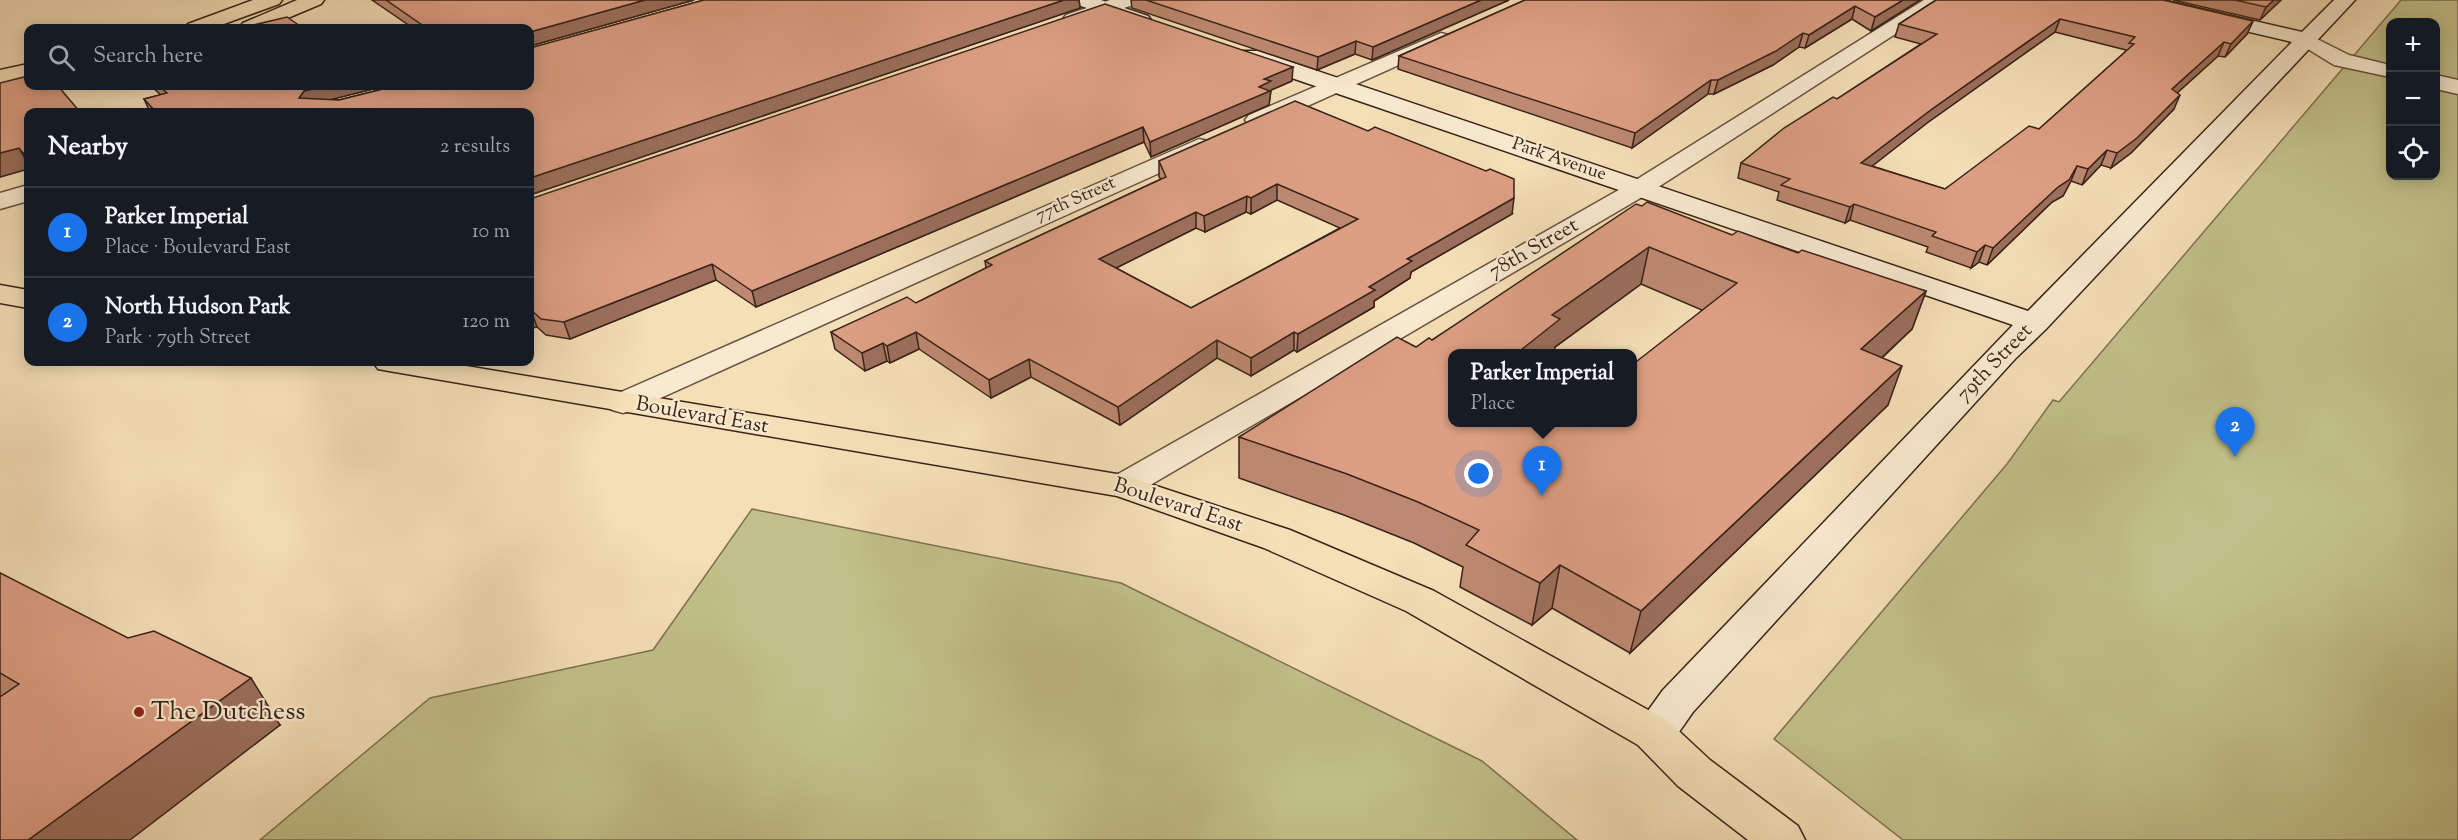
<!DOCTYPE html>
<meta charset="utf-8">
<style>
:root{--surface:#171b24;--page:#20242c;--text:#f1f3f6;--muted:#9ea1a6;--line:#363941;--accent:#1a73e8}
body{margin:0;font-family:"Sorts Mill Goudy",serif;background:var(--page);color:var(--text)}
.controls{position:absolute;right:18px;top:18px;display:grid;overflow:hidden;border-radius:12px;box-shadow:0 3px 15px #0003}
.controls button{width:54px;height:54px;display:grid;place-items:center;padding:0;border:0;border-bottom:2px solid var(--line);background:var(--surface);color:var(--text);font:30px sans-serif}
.you{position:absolute;left:1479px;top:474px;width:21px;height:21px;margin:-15px;border:4px solid #fff;border-radius:50%;background:#1a73e8;box-shadow:0 0 0 9px #1a73e833}
.badge{display:grid;place-items:center;width:39px;height:39px;border-radius:50%;background:var(--accent);color:#fff;font-size:20px;font-weight:700}
.pin{position:absolute;translate:-50% -50px;filter:drop-shadow(0 2px 3px #0008)}
.pin::after{content:'';position:absolute;top:32px;width:21px;height:18px;background:inherit;clip-path:polygon(0 0,100% 0,50% 100%)}
.popup{position:absolute;left:1448px;top:349px;width:189px;height:78px;box-sizing:border-box;display:grid;place-content:center;border-radius:12px;background:var(--surface);filter:drop-shadow(0 2px 4px #0005);font-size:20px;white-space:nowrap;color:var(--muted)}
.popup b{font-size:22px;color:var(--text)}
.popup::after{content:'';position:absolute;left:50%;top:100%;margin-left:-12px;border:12px solid transparent;border-top-color:var(--surface)}
.list{margin:0;padding:0;list-style:none}
h2{display:flex;justify-content:space-between;align-items:center;height:78px;margin:0;padding:0 24px;font-size:26px}
h2 small{font-size:20px;font-weight:400;color:var(--muted)}
.list li{display:grid;grid-template-columns:39px 1fr auto;gap:18px;align-items:center;box-sizing:border-box;height:90px;padding:0 24px;border-top:2px solid var(--line)}
.list b{display:block;font-size:22px;white-space:nowrap}
.list p{margin:0;font-size:20px;white-space:nowrap;color:var(--muted)}
.list em{font-size:20px;font-style:normal;color:var(--muted)}
.icon{flex:none;width:33px;height:33px;fill:none;stroke:currentColor;stroke-width:2;stroke-linecap:round;stroke-linejoin:round}
.map{position:relative;flex:none;width:2458px;height:840px;overflow:hidden}
.search{position:absolute;background:var(--surface);box-shadow:0 3px 15px #0003;left:24px;top:24px;width:510px;height:66px;display:flex;align-items:center;gap:15px;box-sizing:border-box;padding:0 21px;border-radius:12px;color:var(--muted);font-size:22px}
.panel{position:absolute;background:var(--surface);box-shadow:0 3px 15px #0003;left:24px;top:108px;width:510px;height:258px;border-radius:12px}
.map>svg:first-child{display:block}
.green{fill:#c2c08a;stroke:#7e7151;stroke-width:1.5;fill-rule:evenodd}
.lines{fill:none;stroke-linecap:round;stroke-linejoin:round}
.street-casing{stroke:#685140;stroke-width:3}
.secondary-casing{stroke:#392218;stroke-width:3}
.primary-casing{stroke:#392218;stroke-width:3}
.street{fill:#f8ead0;fill-rule:evenodd}
.secondary{fill:#f8ead0;fill-rule:evenodd}
.primary{fill:#f5dfb7;fill-rule:evenodd}
.wall{fill:#be8972;stroke:#392218;stroke-width:1.5;fill-rule:evenodd}
.shaded-wall{fill:#9b6f5c;stroke:#392218;stroke-width:1.5}
.building{fill:#dd9f84;stroke:#392218;stroke-width:1.5;fill-rule:evenodd}
.poi-dot{fill:#8f2418;stroke:#f8ead0;stroke-width:2}
.labels{text-anchor:middle;dominant-baseline:central;stroke-width:4.5;stroke-linejoin:round;paint-order:stroke}
.far-street-label{font-size:18px;fill:#392218;stroke:#f8ead0}
.street-label{font-size:21px;fill:#392218;stroke:#f8ead0}
.near-poi-label{font-size:26px;fill:#392218;stroke:#f8ead0;text-anchor:start}
</style>
<div class="map">
<svg width="2458" height="840" viewBox="0 0 2458 840">
<rect width="100%" height="100%" fill="#f5dfb7"/>
<filter id="stains"><feTurbulence type="fractalNoise" baseFrequency=".00333" numOctaves="4"/><feColorMatrix values="0 0 0 0 .2 0 0 0 0 .09 0 0 0 0 .02 0 0 0 .5 -.17"/></filter>
<radialGradient id="worn" r=".72"><stop offset=".6" stop-color="#630" stop-opacity="0"/><stop offset="1" stop-color="#630" stop-opacity=".3"/></radialGradient>
<g class="green">
<path d="M2401,0H2458V840H1903L1774,739L2007,464L2053,400L2059,402ZM2390,22H2436V176H2390Z"/>
<path d="M752,509L1121,583L1482,761L1577,840H260L430,698L653,650Z"/>
</g>
<g class="lines">
<g class="street-casing">
<g id="street">
<path d="M1110,0H1139L1136,4L1080,23H1066L1063,19L1066,15Z"/>
<path d="M1924,0H1948L1649,193L1135,494L1123,497L1111,494L1105,486L1111,478L1631,183Z"/>
<path d="M1441,33L1448,35L1451,39L1448,43L1265,125H1249L1245,120L1249,115Z"/>
<path d="M2305,33L2349,55L2390,65V77L2334,65L2298,43L2295,39L2298,35Z"/>
<path d="M2436,75L2458,80V94L2436,89Z"/>
<path d="M1199,139L1208,141L1211,146L1208,151L634,410L623,413L612,410L607,403L612,396Z"/>
<path d="M28,185V201L0,209V193Z"/>
</g>
</g>
<g class="secondary-casing">
<g id="secondary">
<path d="M1072,0H1101L1148,16L1151,20L1148,24H1134L1075,4Z"/>
<path d="M2127,0H2163L2302,32L2334,0H2355L2046,329L2015,359L1693,712C1676,735 1670,755 1638,745L1632,733L1663,690L2013,325L1242,61L1239,56L1242,51H1258L2028,311L2292,42L2130,4Z"/>
</g>
</g>
<g class="primary-casing">
<g id="primary">
<path d="M253,0H282L279,4L213,28H185L188,24Z"/>
<path d="M297,0H324L321,4L264,28L240,27L243,23Z"/>
<path d="M28,64V77L0,84V70Z"/>
<path d="M0,285L28,290V308L0,303Z"/>
<path d="M373,362H442L1123,475L1290,530L1434,591L1668,721L1710,760L1798,826L1805,840H1748L1678,786L1638,745L1406,611L1264,548L1117,496L389,371L378,369Z"/>
</g>
</g>
<use href="#street" class="street"/>
<use href="#secondary" class="secondary"/>
<use href="#primary" class="primary"/>
</g>
<g class="wall">
<path d="M372,0H694L530,46V28H413Z"/>
<path d="M704,0H1079L1080,8L530,195V112H150L144,99L161,95L151,86H385L331,99L339,100L395,86Z"/>
<path d="M1131,0H1509L1372,60L1355,54L1317,70L1132,8Z"/>
<path d="M1525,0H1920L1871,31L1852,19L1805,48L1799,47L1773,65L1714,94H1708L1632,148L1398,69L1399,56Z"/>
<path d="M1936,0L2253,21L2247,34L2225,57L2218,56L2177,93L2174,109L2131,153L2111,168L2101,165L2082,185L2071,181L2063,196L2052,202L1987,265L1979,262L1971,268L1926,252L1928,247L1850,220L1845,223L1777,200L1779,192L1738,178L1741,163L1837,99L1921,44L1895,37L1899,24ZM2055,32L2126,50L2125,52L2039,129L1945,189L1872,166L1927,123Z"/>
<path d="M2173,0H2281L2260,20Z"/>
<path d="M1292,81L1271,90L1269,105L1151,157L1144,142L756,307L716,280L570,339L546,335L537,327L532,328L530,326V199Z"/>
<path d="M28,112V169L0,177Z"/>
<path d="M1159,161L1512,214L1411,272L1410,278L1374,301V307L1297,352L1294,350L1251,376L1217,358L1120,425L1031,377L991,398L919,349L890,363L887,361L865,371L835,349L831,332L916,303L986,268L985,261L1161,179L1159,177ZM1277,200L1340,228L1191,308L1116,268L1196,228L1205,232L1246,212L1251,214Z"/>
<path d="M1642,206L1732,235L1926,291L1912,329L1882,358L1888,405L1630,653L1552,608L1532,625L1460,587L1463,567L1414,543L1344,515L1239,478V437L1432,340ZM1641,284L1702,310L1632,423H1452Z"/>
<path d="M0,573L280,725L0,840Z"/>
</g>
<g class="shaded-wall">
<path d="M645,0H694L530,46V32Z"/>
<path d="M1064,0H1079L1080,8L530,195V178Z"/>
<path d="M1481,0H1509L1372,60L1373,47Z"/>
<path d="M1903,0H1920L1871,31L1875,17Z"/>
<path d="M2274,0H2281L2260,20L2266,7Z"/>
<path d="M1855,6L1852,19L1805,48L1809,35Z"/>
<path d="M2060,19L2055,32L1927,123L1857,178L1861,163L1932,109Z"/>
<path d="M2253,21L2247,34L2225,57L2231,44Z"/>
<path d="M1803,33L1799,47L1773,65L1714,94L1718,80Z"/>
<path d="M1356,41L1355,54L1317,70L1318,57Z"/>
<path d="M2224,42L2218,56L2166,103L2172,89Z"/>
<path d="M1293,67L1292,81L1271,90L1269,105L1151,157L1150,142L1259,87L1264,79Z"/>
<path d="M1711,80L1708,94L1632,148L1635,133Z"/>
<path d="M325,86H385L310,105L299,98L304,91Z"/>
<path d="M2180,95L2174,109L2131,153L2111,168L2117,153Z"/>
<path d="M1143,127L1144,142L756,307L752,291Z"/>
<path d="M19,148L28,164V169L0,177V153Z"/>
<path d="M2107,150L2101,165L2082,185L2088,169Z"/>
<path d="M28,152V162L23,153Z"/>
<path d="M2077,166L2071,181L2063,196L2052,202L1987,265L1993,248Z"/>
<path d="M1277,184V200L1251,214V198Z"/>
<path d="M1247,196L1246,212L1205,232L1204,216Z"/>
<path d="M1514,198L1512,214L1411,272L1410,278L1374,301V307L1297,352L1298,334L1369,287L1407,259Z"/>
<path d="M1854,204L1850,220L1845,223L1850,207Z"/>
<path d="M1196,212V228L1100,276L1099,259Z"/>
<path d="M1985,245L1979,262L1971,268L1977,252Z"/>
<path d="M1649,247L1641,284L1555,347L1554,354H1516L1552,315Z"/>
<path d="M712,264L716,280L570,339L564,322Z"/>
<path d="M1926,291L1912,329L1848,389L1861,349Z"/>
<path d="M530,310H531L537,327L532,328L530,321Z"/>
<path d="M916,332L919,349L890,363L887,346Z"/>
<path d="M1294,332V350L1251,376V358Z"/>
<path d="M1217,340V358L1120,425L1118,407Z"/>
<path d="M883,343L887,361L865,371L862,353Z"/>
<path d="M1029,359L1031,377L991,398L989,380Z"/>
<path d="M1902,366L1888,405L1630,653L1641,611Z"/>
<path d="M1560,565L1552,608L1532,625L1540,583Z"/>
<path d="M251,678L280,725L130,840H28Z"/>
</g>
<g class="building">
<path d="M386,0H645L530,32V28H417L425,27Z"/>
<path d="M704,0H1064L530,178V112H156L144,99L167,93L159,86H325L304,91L299,98L339,100L395,86H530V48Z"/>
<path d="M1146,0H1481L1373,47L1356,41L1318,57Z"/>
<path d="M1525,0H1903L1875,17L1855,6L1809,35L1803,33L1776,51L1718,80H1711L1635,133L1399,56Z"/>
<path d="M1936,0H2163L2253,21L2231,44L2224,42L2172,89L2180,95L2137,138L2117,153L2107,150L2088,169L2077,166L2069,180L2058,187L1993,248L1985,245L1977,252L1932,236L1936,232L1854,204L1850,207L1781,185L1790,179L1741,163L1784,128L1833,97L1837,99L1937,34L1899,24ZM2060,19L2135,37L2129,43L2134,44L2039,129L2029,126L1945,189L1861,163L1932,109Z"/>
<path d="M2235,0H2274L2266,7Z"/>
<path d="M1105,4L1293,67L1264,79L1271,81L1259,87L1270,91L1150,142L1143,127L752,291L712,264L564,322L541,319L531,310H530V199Z"/>
<path d="M287,17L303,28H241Z"/>
<path d="M28,76V86H58L80,112H28V152L23,153L19,148L0,153V83Z"/>
<path d="M1295,101L1368,131L1375,127L1486,171L1490,169L1514,179V198L1407,259L1412,261L1369,287L1375,290L1298,334L1294,332L1251,358L1217,340L1118,407L1029,359L989,380L916,332L887,346L883,343L862,353L831,332L907,297L916,303L992,265L985,261L1166,177L1159,161ZM1277,184L1358,219L1191,308L1099,259L1196,212L1204,216L1247,196L1251,198Z"/>
<path d="M1647,202L1732,235L1738,231L1798,253L1802,250L1926,291L1861,349L1902,366L1641,611L1560,565L1540,583L1466,545L1479,530L1418,502L1347,474L1239,437L1397,337L1416,347L1429,338L1432,340L1636,204L1642,206ZM1649,247L1737,283L1632,365V423H1452V354H1516L1560,319L1552,315Z"/>
<path d="M0,573L128,638L154,631L251,678L28,840H0V697L19,684L0,673Z"/>
</g>
<circle class="poi-dot" cx="139" cy="712" r="6"/>
<g class="labels">
<g class="far-street-label">
<text transform="translate(1559 160) rotate(19)">Park Avenue</text>
<text transform="translate(1076 200) rotate(-24)">77th Street</text>
</g>
<g class="street-label">
<text transform="translate(1534 249) rotate(-30)">78th Street</text>
<text transform="translate(1995 363) rotate(-46)">79th Street</text>
<text transform="translate(702 416) rotate(10)">Boulevard East</text>
<text transform="translate(1178 506) rotate(18)">Boulevard East</text>
</g>
<g class="near-poi-label">
<text x="151" y="712">The Dutchess</text>
</g>
</g>
<rect width="100%" height="100%" filter="url(#stains)"/>
<rect width="100%" height="100%" fill="url(#worn)"/>
</svg>
<div class="controls">
<button>+</button>
<button>−</button>
<button><svg class="icon" aria-label="locate" viewBox="0 0 24 24"><circle cx="12" cy="12" r="6"/><path d="M12 2v4M12 18v4M2 12h4M18 12h4"/></svg></button>
</div>
<div class="you"></div>
<div class="pin badge" style="left:1542px;top:496px">1</div>
<div class="popup"><b>Parker Imperial</b>Place</div>
<div class="pin badge" style="left:2235px;top:457px">2</div>
<div class="search"><svg class="icon" aria-label="search" viewBox="0 0 24 24"><circle cx="10" cy="10" r="6"/><path d="M15 15l6 6"/></svg>Search here</div>
<section class="panel">
<h2>Nearby<small>2 results</small></h2>
<ul class="list">
<li><span class="badge">1</span><div><b>Parker Imperial</b><p>Place · Boulevard East</p></div><em>10 m</em></li>
<li><span class="badge">2</span><div><b>North Hudson Park</b><p>Park · 79th Street</p></div><em>120 m</em></li>
</ul>
</section>
</div>
